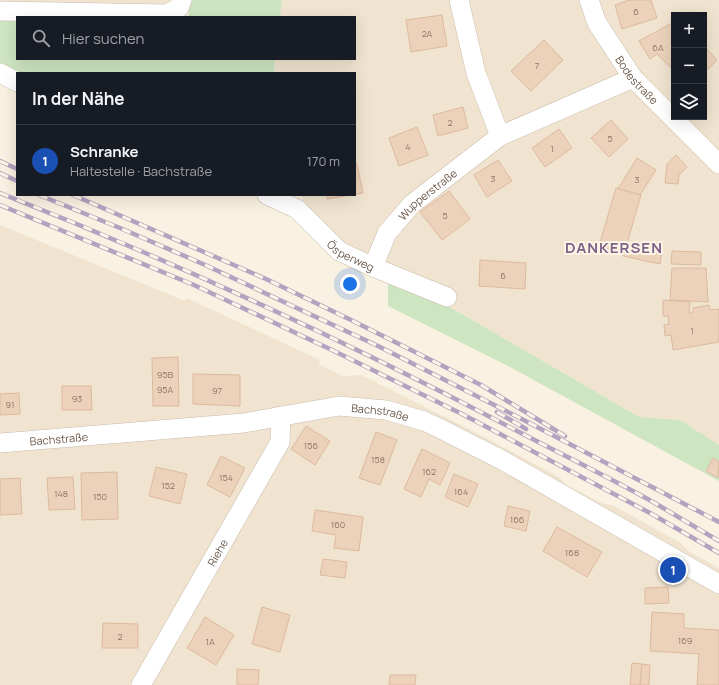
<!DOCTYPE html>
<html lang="de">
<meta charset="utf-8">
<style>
:root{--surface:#171b24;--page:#20242c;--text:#f1f3f6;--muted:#9ea1a6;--line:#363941;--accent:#8c9099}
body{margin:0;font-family:Manrope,sans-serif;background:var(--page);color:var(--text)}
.controls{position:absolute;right:12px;top:12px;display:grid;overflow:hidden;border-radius:0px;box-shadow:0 4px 16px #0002}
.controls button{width:36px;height:36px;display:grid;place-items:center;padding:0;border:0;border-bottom:1px solid var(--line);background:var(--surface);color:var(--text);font:20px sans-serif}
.you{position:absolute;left:350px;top:284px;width:14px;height:14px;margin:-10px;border:3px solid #fff;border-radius:50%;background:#1a73e8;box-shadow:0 0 0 6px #1a73e833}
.badge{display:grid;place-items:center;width:26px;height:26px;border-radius:50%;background:var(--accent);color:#fff;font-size:13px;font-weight:700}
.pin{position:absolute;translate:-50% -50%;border:2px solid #fff;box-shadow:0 1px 4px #0006}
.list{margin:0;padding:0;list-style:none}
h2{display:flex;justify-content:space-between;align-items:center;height:52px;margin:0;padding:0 16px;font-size:17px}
h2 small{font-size:13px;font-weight:400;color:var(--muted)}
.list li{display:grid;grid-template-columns:26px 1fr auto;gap:12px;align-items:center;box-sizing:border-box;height:72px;padding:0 16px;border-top:1px solid var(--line)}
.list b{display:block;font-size:15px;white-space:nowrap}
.list p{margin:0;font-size:13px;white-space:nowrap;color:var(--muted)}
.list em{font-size:13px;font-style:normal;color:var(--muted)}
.icon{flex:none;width:22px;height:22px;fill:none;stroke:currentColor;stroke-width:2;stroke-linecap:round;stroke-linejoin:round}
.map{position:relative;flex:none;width:719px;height:685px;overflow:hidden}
.search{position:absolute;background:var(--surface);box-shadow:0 4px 16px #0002;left:16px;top:16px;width:340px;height:44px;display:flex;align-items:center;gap:10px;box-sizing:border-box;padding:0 14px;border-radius:0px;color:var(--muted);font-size:15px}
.panel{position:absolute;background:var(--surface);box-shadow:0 4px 16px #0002;left:16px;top:72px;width:340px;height:124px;border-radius:0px}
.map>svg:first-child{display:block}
.residential{fill:#f0e4d0;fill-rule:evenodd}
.green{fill:#cde5c1}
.building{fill:#ecd2bb;stroke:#ddba9d}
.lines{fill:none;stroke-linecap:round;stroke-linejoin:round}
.minor-casing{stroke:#cabcac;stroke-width:20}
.minor{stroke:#fff;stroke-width:19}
.rail-casing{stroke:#b4a2c0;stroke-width:4.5}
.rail{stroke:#fdf5e6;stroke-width:3;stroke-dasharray:9;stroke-linecap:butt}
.labels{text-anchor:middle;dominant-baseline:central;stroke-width:4;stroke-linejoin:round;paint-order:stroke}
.number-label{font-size:9px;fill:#8d7767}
.street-label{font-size:11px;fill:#6d594b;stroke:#fdf5e6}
.district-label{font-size:15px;font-weight:bold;letter-spacing:1px;fill:#7f638a;stroke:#fdf5e6}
</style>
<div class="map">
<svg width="719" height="685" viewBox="0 0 719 685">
<rect width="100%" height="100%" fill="#f9f1e1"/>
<g class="residential">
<path d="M0,0H172L166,6L0,4Z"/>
<path d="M282,0H719V445L680,420L639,417L443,303L348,268L300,195H355V73H274L275,59H355V17H280ZM674,15H704V117H674Z"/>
<path d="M0,225L185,301L187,298L320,360L319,364L343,376L361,375L473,431L559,477L567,485L601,503L614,506L681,543L690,552L719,568V685H0Z"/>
</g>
<g class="green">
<path d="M190,0H282L280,17H188Z"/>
<path d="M0,20H17V59H275L274,73H17L0,64Z"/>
<path d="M388,283L443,303L639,417L680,420L719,445V481L510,367L388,306Z"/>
</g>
<g class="building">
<path d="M629,0H651L657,18L622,29L615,5Z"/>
<path d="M442,15L447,46L411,52L406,20Z"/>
<path d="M674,22V71L657,54L650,59L639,41Z"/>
<path d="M544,40L563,60L531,91L511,71Z"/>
<path d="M704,46L717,60L704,73Z"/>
<path d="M463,107L468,128L438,136L433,115Z"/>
<path d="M611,120L628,139L609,157L591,138Z"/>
<path d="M417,127L428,155L399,166L389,138Z"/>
<path d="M559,129L572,148L545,167L532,148Z"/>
<path d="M676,155L687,167L679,175L678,184L665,183L667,164Z"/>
<path d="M637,158L656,170L640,195L618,189Z"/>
<path d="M498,160L512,181L487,197L474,175Z"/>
<path d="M355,164H357L363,193L355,194Z"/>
<path d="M616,188L641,195L624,254L599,246Z"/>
<path d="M449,191L470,219L442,240L420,212Z"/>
<path d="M327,195H350L327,199Z"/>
<path d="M627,243L662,250L660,264L623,256Z"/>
<path d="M672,251L701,252V265L671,264Z"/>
<path d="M480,260L526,263L525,289L479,286Z"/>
<path d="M672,268H706L708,302L670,300Z"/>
<path d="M663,300L690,302L689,313H693V308L709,305L710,310L719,309V342L673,350L671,335L665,336L664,325L669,324L668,316H663Z"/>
<path d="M178,357L179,406H153L152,358Z"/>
<path d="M193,374L240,375V406L193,404Z"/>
<path d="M62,386H91L92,410H62Z"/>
<path d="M19,393L20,414L0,415V394Z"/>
<path d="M306,426L330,441L315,465L291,449Z"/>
<path d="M376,432L397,440L380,485L359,478Z"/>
<path d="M422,449L450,463L440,485L429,479L421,497L404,489Z"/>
<path d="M221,456L245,468L230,497L207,485Z"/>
<path d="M713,458L719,462L718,478L706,471Z"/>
<path d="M156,467L187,474L180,504L149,496Z"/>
<path d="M117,472L118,519L82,520L81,473Z"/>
<path d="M454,474L478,484L468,507L445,497Z"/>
<path d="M73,477L75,509L49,510L47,478Z"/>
<path d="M20,478L22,514L0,515V479Z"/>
<path d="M508,506L530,511L526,531L504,526Z"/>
<path d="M315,510L363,517L359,551L334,548L336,535L312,531Z"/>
<path d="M557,527L602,552L587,577L543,551Z"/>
<path d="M323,559L347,562L345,578L320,575Z"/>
<path d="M668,587L669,603L645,604V588Z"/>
<path d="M262,607L290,615L280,652L252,644Z"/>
<path d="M652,612L684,614V628L719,630V685H697L699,654L650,651Z"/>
<path d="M205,617L234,635L216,665L187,648Z"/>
<path d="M103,623L138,624V648H102Z"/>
<path d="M632,663L642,664L640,685H630Z"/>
<path d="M642,664L650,665L649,685H640Z"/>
<path d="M237,669L259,670L258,685H237Z"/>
<path d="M390,675H416L415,685H389Z"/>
</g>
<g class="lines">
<g class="minor-casing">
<g id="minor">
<path d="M459,0L476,73L500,136"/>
<path id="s1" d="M589,0L597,23L633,78L719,164"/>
<path d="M0,11L166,14L179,8L182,0"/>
<path d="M0,73L17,82"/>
<path id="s2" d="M267,195L297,209L339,251L373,267L447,297"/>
<path id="s3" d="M373,267L387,233L412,204L500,136L633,78"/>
<path id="s4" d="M0,443L244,423L339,406L386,410L424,421L439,428L502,460L719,584"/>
<path id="s5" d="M141,685L280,442L281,416"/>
</g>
</g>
<use href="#minor" class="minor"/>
<g class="rail-casing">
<g id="rail">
<path d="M0,161L17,169"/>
<path d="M0,173L17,181"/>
<path d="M0,193C178,263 352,344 521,433C565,456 610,478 653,502C675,515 697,528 719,541"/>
<path d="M39,195L120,228L203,264L378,346L516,416L719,522"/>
<path d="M73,195L266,279L349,319L481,385L565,436"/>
<path d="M0,205L194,285L334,351L462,414L650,513L719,553"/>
<path d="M497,412L526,429"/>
</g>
</g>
<use href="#rail" class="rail"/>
</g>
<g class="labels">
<g class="number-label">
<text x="636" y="11">6</text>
<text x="427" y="33">2A</text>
<text x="658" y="47">6A</text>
<text x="537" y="65">7</text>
<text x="450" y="122">2</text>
<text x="610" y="138">5</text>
<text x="408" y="146">4</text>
<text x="552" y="148">1</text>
<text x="493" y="178">3</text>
<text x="637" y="179">3</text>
<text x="445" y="215">5</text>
<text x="503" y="275">6</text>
<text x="692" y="330">1</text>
<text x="165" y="374">95B</text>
<text x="165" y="389">95A</text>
<text x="217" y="390">97</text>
<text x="77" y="398">93</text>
<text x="10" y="404">91</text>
<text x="311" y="445">156</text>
<text x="378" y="459">158</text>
<text x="429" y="471">162</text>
<text x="226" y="477">154</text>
<text x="168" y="485">152</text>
<text x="461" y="491">164</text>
<text x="61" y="493">148</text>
<text x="100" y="496">150</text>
<text x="517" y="519">166</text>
<text x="338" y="524">160</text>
<text x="572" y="552">168</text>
<text x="120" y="636">2</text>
<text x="685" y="640">169</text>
<text x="210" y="641">1A</text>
</g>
<g class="street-label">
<text stroke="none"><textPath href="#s1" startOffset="94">Bodestraße</textPath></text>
<text stroke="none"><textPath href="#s3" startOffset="93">Wupperstraße</textPath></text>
<text stroke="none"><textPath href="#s2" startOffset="105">Ösperweg</textPath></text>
<text stroke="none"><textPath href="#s4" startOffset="383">Bachstraße</textPath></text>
<text stroke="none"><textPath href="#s4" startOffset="59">Bachstraße</textPath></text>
<text stroke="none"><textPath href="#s5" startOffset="153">Riehe</textPath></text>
</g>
<g class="district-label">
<text x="614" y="247">DANKERSEN</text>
</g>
</g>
</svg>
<div class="controls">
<button>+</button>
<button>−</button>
<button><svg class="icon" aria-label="layers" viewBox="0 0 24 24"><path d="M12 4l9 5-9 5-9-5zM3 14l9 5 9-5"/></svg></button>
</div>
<div class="you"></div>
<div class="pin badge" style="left:673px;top:570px;background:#1a4fb4">1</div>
<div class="search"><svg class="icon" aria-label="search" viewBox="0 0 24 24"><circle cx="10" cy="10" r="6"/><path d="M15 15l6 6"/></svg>Hier suchen</div>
<section class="panel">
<h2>In der Nähe<small></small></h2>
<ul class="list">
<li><span class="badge" style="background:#1a4fb4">1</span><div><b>Schranke</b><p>Haltestelle · Bachstraße</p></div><em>170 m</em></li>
</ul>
</section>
</div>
